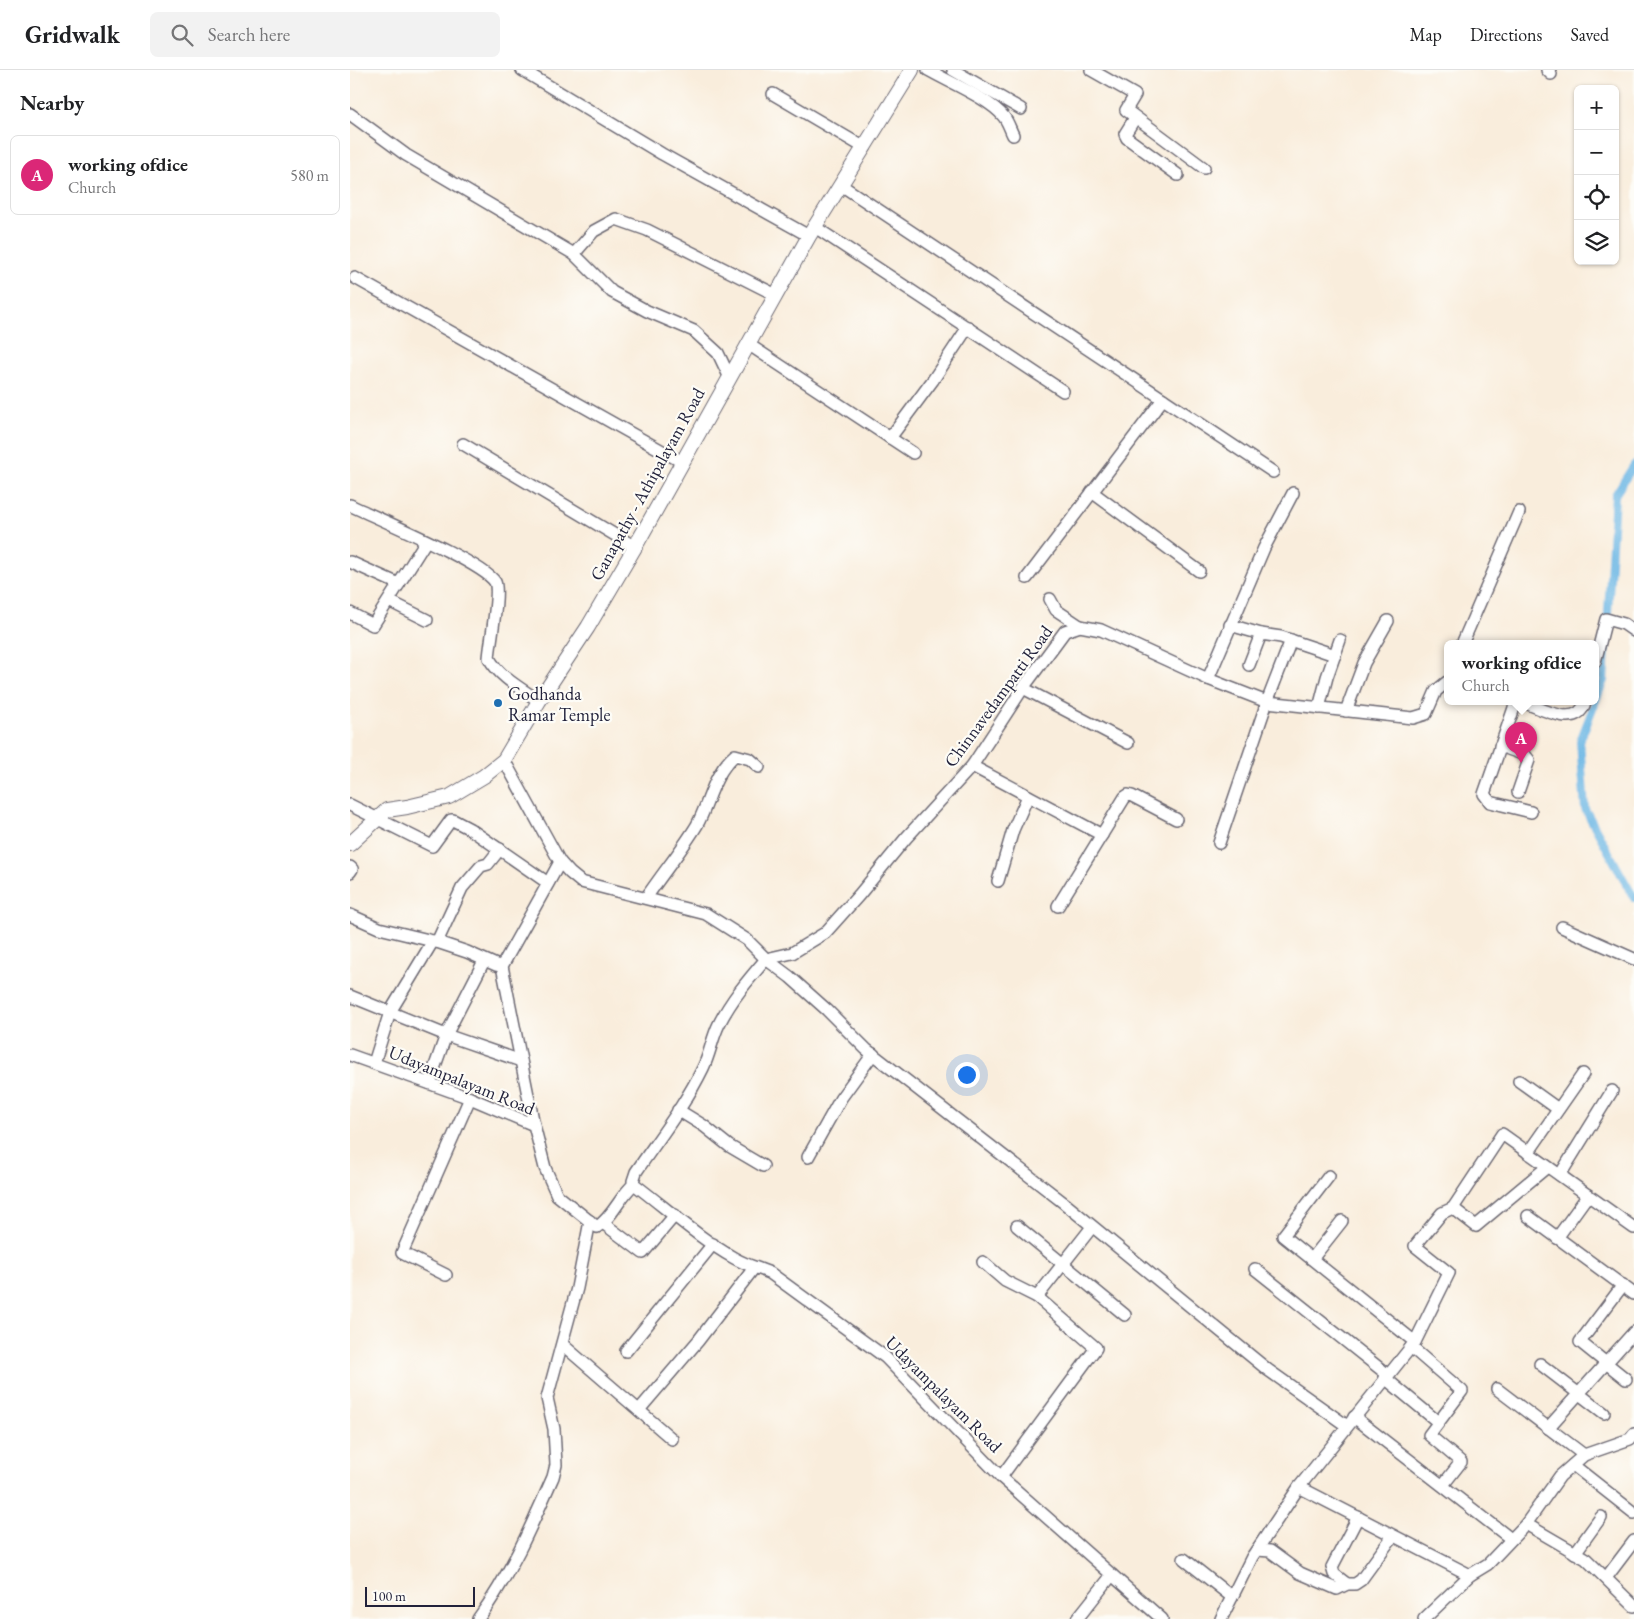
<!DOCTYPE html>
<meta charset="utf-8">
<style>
:root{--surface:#fff;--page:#f2f2f2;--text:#202124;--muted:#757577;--line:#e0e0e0;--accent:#db2777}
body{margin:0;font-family:"EB Garamond",serif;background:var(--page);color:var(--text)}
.controls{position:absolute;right:15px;top:15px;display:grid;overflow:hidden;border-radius:8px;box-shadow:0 1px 4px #0004}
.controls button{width:45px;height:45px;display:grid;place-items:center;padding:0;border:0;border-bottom:1px solid var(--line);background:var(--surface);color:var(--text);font:25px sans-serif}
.scale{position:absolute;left:15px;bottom:12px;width:110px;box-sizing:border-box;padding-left:5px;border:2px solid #22223b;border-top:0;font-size:14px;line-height:18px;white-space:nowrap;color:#22223b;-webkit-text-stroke:4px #fdfcf7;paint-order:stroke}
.you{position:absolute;left:616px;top:1004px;width:18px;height:18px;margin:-12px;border:4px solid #fff;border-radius:50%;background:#1a73e8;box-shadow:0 0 0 8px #1a73e833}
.badge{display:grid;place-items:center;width:32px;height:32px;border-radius:50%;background:var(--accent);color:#fff;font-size:16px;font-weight:700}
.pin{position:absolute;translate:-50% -41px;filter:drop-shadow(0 1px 2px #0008)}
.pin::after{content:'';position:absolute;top:26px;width:18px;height:15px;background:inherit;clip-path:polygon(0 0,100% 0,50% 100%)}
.popup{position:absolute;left:1094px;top:570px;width:155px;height:65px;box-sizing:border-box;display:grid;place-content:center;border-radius:8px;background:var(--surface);filter:drop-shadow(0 1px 4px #0005);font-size:16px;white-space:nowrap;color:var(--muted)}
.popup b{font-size:19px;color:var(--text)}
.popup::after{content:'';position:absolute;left:50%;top:100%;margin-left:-10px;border:10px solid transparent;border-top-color:var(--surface)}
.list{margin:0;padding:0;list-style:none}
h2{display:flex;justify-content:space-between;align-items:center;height:65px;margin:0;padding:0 20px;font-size:21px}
h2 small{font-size:16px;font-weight:400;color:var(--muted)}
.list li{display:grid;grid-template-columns:32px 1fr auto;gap:15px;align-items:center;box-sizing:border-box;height:80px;margin:0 10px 10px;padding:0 10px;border:1px solid var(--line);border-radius:8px}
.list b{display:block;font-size:19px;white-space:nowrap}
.list p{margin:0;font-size:16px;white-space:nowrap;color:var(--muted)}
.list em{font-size:16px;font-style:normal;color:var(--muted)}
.icon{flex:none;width:28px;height:28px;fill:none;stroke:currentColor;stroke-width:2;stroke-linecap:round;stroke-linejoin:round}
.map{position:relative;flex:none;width:1284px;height:1549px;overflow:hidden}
header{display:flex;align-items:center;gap:30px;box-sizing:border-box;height:70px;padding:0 25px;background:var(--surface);border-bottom:1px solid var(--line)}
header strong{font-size:24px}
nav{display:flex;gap:28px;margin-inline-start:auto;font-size:18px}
.search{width:350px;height:45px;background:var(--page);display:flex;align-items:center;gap:12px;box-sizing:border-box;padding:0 18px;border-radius:8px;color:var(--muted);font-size:19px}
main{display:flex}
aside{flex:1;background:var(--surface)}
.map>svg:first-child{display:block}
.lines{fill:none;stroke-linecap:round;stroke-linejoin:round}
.canal{stroke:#6ab6e4;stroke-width:8}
.minor-casing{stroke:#6d6973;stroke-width:14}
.major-casing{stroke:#6d6973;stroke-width:16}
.minor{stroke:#fff;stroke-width:11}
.major{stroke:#fff;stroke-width:14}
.poi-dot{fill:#1f6fb2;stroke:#fdfcf7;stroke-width:2}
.labels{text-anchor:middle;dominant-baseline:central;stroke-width:4.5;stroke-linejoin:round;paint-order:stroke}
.street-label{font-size:18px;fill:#22223b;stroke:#fdfcf7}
.poi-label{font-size:18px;fill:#22223b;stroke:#fdfcf7;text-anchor:start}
</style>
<header>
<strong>Gridwalk</strong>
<div class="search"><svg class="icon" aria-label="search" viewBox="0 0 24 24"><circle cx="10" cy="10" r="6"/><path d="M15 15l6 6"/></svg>Search here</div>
<nav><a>Map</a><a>Directions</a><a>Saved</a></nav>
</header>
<main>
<aside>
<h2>Nearby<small></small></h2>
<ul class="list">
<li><span class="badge">A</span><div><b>working ofdice</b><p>Church</p></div><em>580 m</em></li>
</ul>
</aside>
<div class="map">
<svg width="1284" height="1549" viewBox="0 0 1284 1549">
<rect width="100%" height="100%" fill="#fdfcf7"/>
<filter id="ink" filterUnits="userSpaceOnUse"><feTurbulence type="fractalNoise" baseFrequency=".02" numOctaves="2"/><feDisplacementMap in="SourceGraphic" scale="10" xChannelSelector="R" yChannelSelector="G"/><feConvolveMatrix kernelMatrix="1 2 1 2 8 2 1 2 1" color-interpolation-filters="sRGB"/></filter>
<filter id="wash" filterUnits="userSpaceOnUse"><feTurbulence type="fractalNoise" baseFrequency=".0096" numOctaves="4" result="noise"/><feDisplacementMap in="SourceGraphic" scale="20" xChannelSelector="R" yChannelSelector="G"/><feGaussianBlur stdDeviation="1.12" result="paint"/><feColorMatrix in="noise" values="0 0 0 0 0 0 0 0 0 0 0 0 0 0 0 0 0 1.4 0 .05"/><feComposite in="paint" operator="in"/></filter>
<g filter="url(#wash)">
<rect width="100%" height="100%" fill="#f9eddc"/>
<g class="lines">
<path class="canal" d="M1284,395L1265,425L1254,610L1230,671L1235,739L1284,828"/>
</g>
</g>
<g filter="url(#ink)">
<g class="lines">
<g class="minor-casing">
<g id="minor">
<path d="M172,0L312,84L459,166"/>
<path d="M578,0C599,12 640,29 654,47C658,52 660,59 663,65"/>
<path d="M603,0L671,39"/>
<path d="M741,0L785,25L776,40L854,98"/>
<path d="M1197,0L1201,4"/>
<path d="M423,24L515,78"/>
<path d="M0,44L56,85L224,184L244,161L266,149L297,160L426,225"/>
<path d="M785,48L775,64L777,68L828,105"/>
<path d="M491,115L923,402"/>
<path d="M465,157L713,321"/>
<path d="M224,184L262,222L297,241L344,261L368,283L379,306"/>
<path d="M5,208L332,392"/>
<path d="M398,274L563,383"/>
<path d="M540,368L583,310L618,257"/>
<path d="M113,374L285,477"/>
<path d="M742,422L849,501"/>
<path d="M0,435C26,448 132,492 145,512C150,522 140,573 139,588C149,607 172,619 189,631"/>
<path d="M0,492L49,514"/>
<path d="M677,508L813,329"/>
<path d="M700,529L706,540L730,556"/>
<path d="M39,531L77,550"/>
<path d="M0,543L23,555L76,471"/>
<path d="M880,555L911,564L931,567L985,585"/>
<path d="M1112,574L1169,442"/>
<path d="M1245,592L1256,549L1274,554L1284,561"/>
<path d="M899,595L911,564"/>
<path d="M858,609L914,478L943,423"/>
<path d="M673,618L778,673"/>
<path d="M1166,632L1134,724L1140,732L1181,742"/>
<path d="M1173,632C1190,638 1228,660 1235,632"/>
<path d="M969,638L977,607L990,570"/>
<path d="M996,641L1014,593L1038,551"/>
<path d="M1150,676L1175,685L1179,690L1168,722"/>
<path d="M154,690L210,792L220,803L231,812L356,844L397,870L416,889C398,910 381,930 369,954C362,968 360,984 353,998C335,1035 309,1068 286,1102L283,1111L284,1114C316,1138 350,1169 384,1188C396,1195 408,1198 420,1203L535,1287L651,1407L812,1549"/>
<path d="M622,696L752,765"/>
<path d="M0,735L82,776L101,750H103L120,759L198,813"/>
<path d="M869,773L917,632L941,570"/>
<path d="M0,797L2,799L0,802"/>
<path d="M648,811L663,760L678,726"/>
<path d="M296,828C312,804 332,780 347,755C360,731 363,704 385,685L400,689L409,697"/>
<path d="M708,836L775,727L778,725L782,726L826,749"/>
<path d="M0,845L29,858L87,872L117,882L146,895L152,896"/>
<path d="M1212,857L1284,889"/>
<path d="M87,872L112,818L131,796L138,794L150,779"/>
<path d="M416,889L442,883L475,863L509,825L556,768L622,696L673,618L715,561L730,556L751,560L858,609L917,632L1063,648L1076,644L1086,621L1097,612"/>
<path d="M416,889L440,907L477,940L516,979L714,1133L918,1300L997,1356"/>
<path d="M0,926L96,965L171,991"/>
<path d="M0,985L120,1028L184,1055L195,1098L207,1125L247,1157C263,1147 270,1126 284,1114"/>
<path d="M24,993L40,942L83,871"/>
<path d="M1169,1011L1208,1039"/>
<path d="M79,1013L96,965L134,891"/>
<path d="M328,1040L354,1056L379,1076L413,1096"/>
<path d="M184,1055L152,896L210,792"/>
<path d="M1178,1083L1233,1004"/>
<path d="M458,1087L491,1028L523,984"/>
<path d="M1210,1105L1262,1021"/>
<path d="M1103,1138L1126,1156L1197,1097"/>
<path d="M1178,1146L1284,1224"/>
<path d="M253,1153L293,1183L325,1145"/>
<path d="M667,1156L775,1245"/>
<path d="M1207,1168L1238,1125"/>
<path d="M962,1189L992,1151"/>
<path d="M633,1192L655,1211L687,1227L746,1278L651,1407"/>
<path d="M905,1199L1038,1305"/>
<path d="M96,1205L52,1183L120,1028"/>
<path d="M1273,1215L1230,1272L1276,1309"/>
<path d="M687,1227L742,1157"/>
<path d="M1065,1272L1099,1203L1065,1176L1092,1143L1103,1138L1152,1064L1284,1158"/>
<path d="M213,1275L322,1369"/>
<path d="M1061,1277L1112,1321L1079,1365L1111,1392L1093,1415"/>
<path d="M276,1281L363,1174"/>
<path d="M1190,1294L1254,1343"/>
<path d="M1035,1308L1088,1352"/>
<path d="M1147,1319L1234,1385"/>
<path d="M289,1340L348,1271L404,1198"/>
<path d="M1004,1347L1161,1469"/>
<path d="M1198,1358L1284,1262"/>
<path d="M1223,1395L1284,1443"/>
<path d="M949,1417L1065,1272L933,1166L979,1106"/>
<path d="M1176,1454L1236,1489L1284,1536"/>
<path d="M907,1480L920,1481L950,1503L987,1519L997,1514H1005L1011,1510L1043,1466"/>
<path d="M1225,1483L1251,1447"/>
<path d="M834,1489L882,1527"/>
<path d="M1256,1508L1284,1471"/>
<path d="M997,1514L984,1504L982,1497L1008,1447"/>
<path d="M128,1549C160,1505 181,1457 203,1407L206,1395L204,1359L197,1328L227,1218L240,1151"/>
<path d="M727,1549L762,1505"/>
<path d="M871,1549L902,1487L949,1417L1120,1505"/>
<path d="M1074,1549L1120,1505L1138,1494L1176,1454L1210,1406L1234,1385L1280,1369L1284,1364"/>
</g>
</g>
<g class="major-casing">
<path id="major" d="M0,774L37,740L57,737L99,727L134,706L154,690L189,631L238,557L285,477L459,166L562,0"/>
</g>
<use href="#minor" class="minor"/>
<use href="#major" class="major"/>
</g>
</g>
<circle class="poi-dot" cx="148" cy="633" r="5"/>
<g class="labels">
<g class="street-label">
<text transform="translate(297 414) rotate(-61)">Ganapathy - Athipalayam Road</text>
<text transform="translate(648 626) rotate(-54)">Chinnavedampatti Road</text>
<text transform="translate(112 1010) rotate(22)">Udayampalayam Road</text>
<text transform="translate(594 1324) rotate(45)">Udayampalayam Road</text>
</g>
<g class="poi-label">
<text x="158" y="623">Godhanda<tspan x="158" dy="21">Ramar Temple</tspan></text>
</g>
</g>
</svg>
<div class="controls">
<button>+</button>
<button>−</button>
<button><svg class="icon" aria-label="locate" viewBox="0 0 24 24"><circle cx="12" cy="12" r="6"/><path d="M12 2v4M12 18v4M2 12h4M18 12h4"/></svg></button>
<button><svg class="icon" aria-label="layers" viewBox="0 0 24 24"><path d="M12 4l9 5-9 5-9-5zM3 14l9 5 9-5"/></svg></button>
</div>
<div class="scale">100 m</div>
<div class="you"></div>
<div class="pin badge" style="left:1171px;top:693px">A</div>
<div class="popup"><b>working ofdice</b>Church</div>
</div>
</main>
